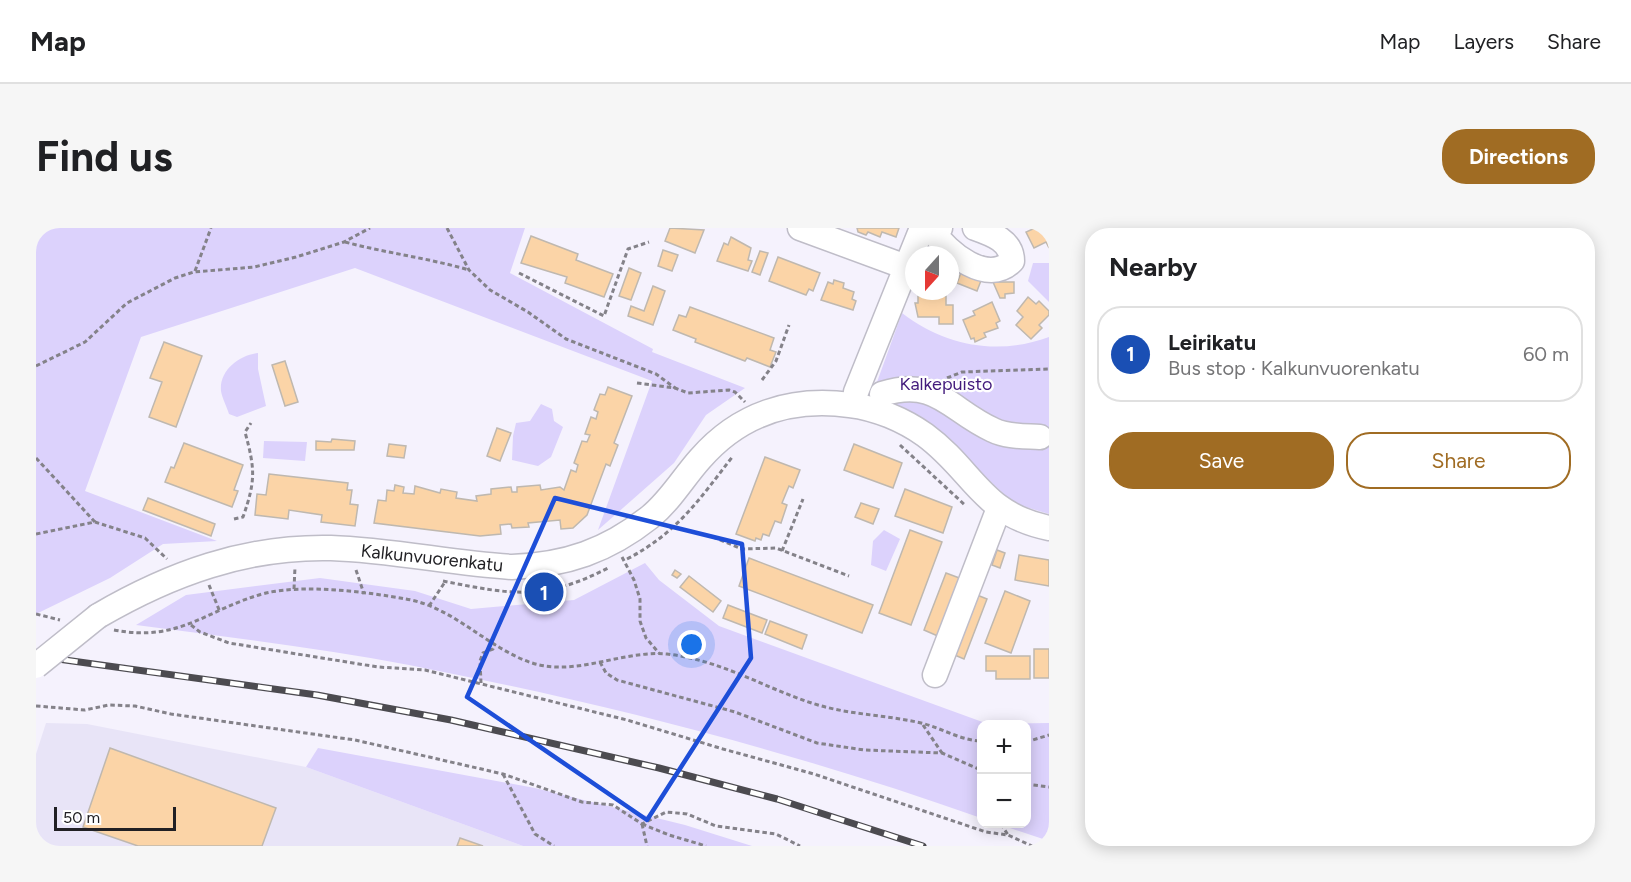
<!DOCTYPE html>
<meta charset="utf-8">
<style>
:root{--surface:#fff;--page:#f6f6f6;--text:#202124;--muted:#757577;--line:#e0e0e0;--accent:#a06c23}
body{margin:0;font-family:Figtree,sans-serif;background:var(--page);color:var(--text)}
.controls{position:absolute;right:18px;bottom:18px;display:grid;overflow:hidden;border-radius:12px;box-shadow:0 3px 15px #0003}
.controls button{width:54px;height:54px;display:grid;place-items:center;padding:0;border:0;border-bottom:2px solid var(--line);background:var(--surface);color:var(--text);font:30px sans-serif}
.compass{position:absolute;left:869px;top:18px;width:54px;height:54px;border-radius:50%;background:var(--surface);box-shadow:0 3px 15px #0003;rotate:201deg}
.scale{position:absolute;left:18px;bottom:15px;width:122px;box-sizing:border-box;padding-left:6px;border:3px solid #212024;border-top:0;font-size:16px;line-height:21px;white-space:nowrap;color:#212024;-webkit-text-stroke:4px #fff;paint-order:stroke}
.you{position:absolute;left:656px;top:417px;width:21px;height:21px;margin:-15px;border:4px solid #fff;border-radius:50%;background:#1a73e8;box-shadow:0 0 0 9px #1a73e833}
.badge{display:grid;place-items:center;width:39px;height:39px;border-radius:50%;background:var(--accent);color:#fff;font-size:20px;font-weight:700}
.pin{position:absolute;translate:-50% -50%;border:3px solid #fff;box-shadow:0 2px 6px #0006}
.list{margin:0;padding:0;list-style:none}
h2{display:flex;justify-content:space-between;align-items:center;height:78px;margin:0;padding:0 24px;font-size:26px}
h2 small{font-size:20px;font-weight:400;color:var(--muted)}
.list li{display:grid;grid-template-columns:39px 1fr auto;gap:18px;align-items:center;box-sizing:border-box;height:96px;margin:0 12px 12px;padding:0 12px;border:2px solid var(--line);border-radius:24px}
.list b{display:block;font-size:22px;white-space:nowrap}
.list p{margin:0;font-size:20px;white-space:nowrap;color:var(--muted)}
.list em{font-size:20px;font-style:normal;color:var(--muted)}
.actions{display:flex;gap:12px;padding:18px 24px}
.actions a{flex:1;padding:14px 0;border:2px solid var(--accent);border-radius:24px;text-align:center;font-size:21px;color:var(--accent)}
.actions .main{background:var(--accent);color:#fff}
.map{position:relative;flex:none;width:1013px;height:618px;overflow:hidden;border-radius:24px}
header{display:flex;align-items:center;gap:36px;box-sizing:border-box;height:84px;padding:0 30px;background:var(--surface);border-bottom:2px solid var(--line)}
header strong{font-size:28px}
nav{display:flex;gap:33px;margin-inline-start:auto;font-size:21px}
.intro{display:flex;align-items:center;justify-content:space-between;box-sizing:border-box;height:144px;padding:0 36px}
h1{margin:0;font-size:42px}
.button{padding:15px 27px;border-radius:24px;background:var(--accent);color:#fff;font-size:21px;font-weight:700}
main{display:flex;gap:36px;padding:0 36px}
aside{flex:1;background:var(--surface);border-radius:24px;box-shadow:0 3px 15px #0003}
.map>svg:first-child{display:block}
.built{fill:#e8e4f7}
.green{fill:#dcd2fc}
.building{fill:#fbd4a7;stroke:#bfb8af;stroke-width:1.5}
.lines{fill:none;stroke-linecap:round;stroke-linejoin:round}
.minor-casing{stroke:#bfbdc8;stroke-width:27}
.path{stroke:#848289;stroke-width:3;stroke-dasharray:4.5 3;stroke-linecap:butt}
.minor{stroke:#fff;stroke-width:24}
.rail-casing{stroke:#4c4b50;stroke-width:7}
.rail{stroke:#fff;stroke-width:4.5;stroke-dasharray:14;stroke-linecap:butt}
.minor-bridge-casing{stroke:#bfbdc8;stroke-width:27;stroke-linecap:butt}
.minor-bridge{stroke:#fff;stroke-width:24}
.marked{fill:none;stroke:#1d4ed8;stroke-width:4.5;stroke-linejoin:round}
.labels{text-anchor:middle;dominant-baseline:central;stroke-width:4.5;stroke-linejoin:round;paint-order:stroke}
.park-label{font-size:18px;fill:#421a7c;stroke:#fff}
.street-label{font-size:18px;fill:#212024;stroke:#fff}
</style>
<header>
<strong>Map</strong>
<nav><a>Map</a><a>Layers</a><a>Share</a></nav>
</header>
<div class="intro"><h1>Find us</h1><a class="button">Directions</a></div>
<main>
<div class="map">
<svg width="1013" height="618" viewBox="0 0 1013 618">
<rect width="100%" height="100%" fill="#f5f2fd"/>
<path class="built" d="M10,495L51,496L270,539L487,618H0V526Z"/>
<g class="green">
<path d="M0,0H489L474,45L617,121L616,124L709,160L670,187L638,235L562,302L616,153L319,40L105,109L49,263L181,313L127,316L74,350L0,386Z"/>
<path d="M997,35H1013V74L992,53Z"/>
<path d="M866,85C909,118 962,128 1013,109V286L983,277L970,268L892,195L877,185L844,173L841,154Z"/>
<path d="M222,125V141L230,178L201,189L193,186C191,179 186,170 185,163C183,142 204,127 222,125Z"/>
<path d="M505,176L516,181L518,193L527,199L515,229L502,238L476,232L477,208L480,195L494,193Z"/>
<path d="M228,213L271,214L269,233L227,230Z"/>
<path d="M848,302L864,311L850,343L835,337L837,313Z"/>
<path d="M609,335L623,352L683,398L952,496L1013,495V613L962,596H990V496H945V590C759,524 568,475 373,437C283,420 191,409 100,397L150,367L284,350L379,363L435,381L538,372Z"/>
<path d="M282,520L499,560L649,597L716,618H487L270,539Z"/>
</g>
<g class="building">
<path d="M634,0L668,2L659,25L629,13Z"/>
<path d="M821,0H863L860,9L846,4L844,9L832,4L830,7L822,4Z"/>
<path d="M999,0H1013V20L1010,14L998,20L990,4Z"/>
<path d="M495,8L542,26L540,32L577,46L568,69L529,55L531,49L485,35Z"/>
<path d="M695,9L715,20L712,32L716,33L712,43L681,33L688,15L692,17Z"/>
<path d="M627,22L642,27L636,43L622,38Z"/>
<path d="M724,23L732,25L724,47L716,44Z"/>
<path d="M742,29L784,45L777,63L773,61L770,67L733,53Z"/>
<path d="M593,40L605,45L595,72L583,68Z"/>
<path d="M926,42L946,50L941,63L921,55Z"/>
<path d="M798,52L808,55L807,60L818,64L816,71L820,73L817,82L785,72L792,54L797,56Z"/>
<path d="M957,54H978V65L969,66V70H964Z"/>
<path d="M617,58L629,63L617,97L592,88L595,78L608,83Z"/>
<path d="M890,63H903V68H910V77H917V96H903V89H882L879,75H882V68H890Z"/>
<path d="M992,69L1000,76L1003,73L1013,83V87L1003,97L1006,100L995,111L980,97L987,89L981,83Z"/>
<path d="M956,74L964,93L960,95L962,100L948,105L950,109L939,114L938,110L935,111L927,92L939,87L937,83Z"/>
<path d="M654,79L738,110L734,122L740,124L734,139L711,130L709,133L659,114L660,111L637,102L643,87L650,89Z"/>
<path d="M128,114L166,128L140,199L113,189L126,154L114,150Z"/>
<path d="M249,133L262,174L249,178L236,137Z"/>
<path d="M572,159L596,168L578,215L582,217L574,238L570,236L551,287L537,300L525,301L524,292L492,295L493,299L476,300L475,296L464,297L465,306L444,308L338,295L342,272L350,273L351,262L358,263L359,257L368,259L367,265L378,266L379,258L404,265L405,261L421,264L420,270L441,273L440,268L455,266V261L475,259L476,264H481V259L504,257L505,262L524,259L528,262L535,242L540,244L542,237L538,235L546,213L551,214L554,207L549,206L555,189L560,191L562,184L558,182L564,166L569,167Z"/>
<path d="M461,200L475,205L464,233L451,228Z"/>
<path d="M296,211L319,213L318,222H280V213L295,214Z"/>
<path d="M148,215L207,237L198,262L202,263L196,279L129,254L135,239L138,240Z"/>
<path d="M353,216L370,218L368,230L351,228Z"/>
<path d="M818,216L866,235L857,260L808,242Z"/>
<path d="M729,229L764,242L757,260L753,258L746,275L751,277L745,295L739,293L733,308L727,306L725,312L720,310L719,313L700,306Z"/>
<path d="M233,246L312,255L311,262H316L314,276L322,277L319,298L285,294L286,287L253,282L252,291L219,287L221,266L230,267Z"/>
<path d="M869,261L916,279L907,305L859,288Z"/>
<path d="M112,270L179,296L175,308L107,282Z"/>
<path d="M825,275L843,281L837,296L819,289Z"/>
<path d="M874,302L906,314L875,397L843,385Z"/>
<path d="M961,322L969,325L964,340L956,337Z"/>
<path d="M983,327L1013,332V358L979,352Z"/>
<path d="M713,330L837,377L826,405L703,358Z"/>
<path d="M639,342L645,346L641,350L636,347Z"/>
<path d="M910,345L926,351L904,409L888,402Z"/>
<path d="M653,348L685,373L677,384L644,359Z"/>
<path d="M969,363L994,373L975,425L949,415Z"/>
<path d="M936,365L951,371L928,431L914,425Z"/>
<path d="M692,377L731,392L726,405L687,390Z"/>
<path d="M734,393L771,407L766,421L729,406Z"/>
<rect x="998" y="421" width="15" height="29"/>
<path d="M950,428H994V451H960V443H950Z"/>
<path d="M74,520L240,580L226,618H102L47,599Z"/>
<path d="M424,610L447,618H421Z"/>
</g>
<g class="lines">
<g class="minor-casing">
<g id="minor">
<path d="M764,0L870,39"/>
<path d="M904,0L897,3C911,25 952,58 976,33C976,13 956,6 939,0"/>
<path d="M846,166C901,149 913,182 957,202C971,209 989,208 1004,209"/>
<path d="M818,177L820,164L886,0"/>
<path d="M62,388C134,346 210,318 295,320C355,322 415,335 476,339C530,337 571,323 614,289C634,273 647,250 664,231C703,186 755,169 814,177C840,180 868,192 889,207C938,243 945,286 1013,300"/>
<path d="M899,447L963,280"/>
</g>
</g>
<g class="path">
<path d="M411,0L433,42L454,62L492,84L530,111L620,146L639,160"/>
<path d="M309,14C350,25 392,30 433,42"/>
<path d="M159,43L175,0"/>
<path d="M483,45L568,88L592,21L613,14"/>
<path d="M0,138L49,114L91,75L139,50L158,44L218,39L260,29L308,14L334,0"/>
<path d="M911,150L926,144L1013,141"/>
<path d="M726,152L740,133L753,97"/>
<path d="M601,155L639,160L652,165L693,162L699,164L709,174"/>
<path d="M864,217L930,278"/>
<path d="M0,230L59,294"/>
<path d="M198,291L207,289C220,252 219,241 209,204L215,195"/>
<path d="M0,306L59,294L109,310L131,331"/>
<path d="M677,309L706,321L740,320L813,348"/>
<path d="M746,323L767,271"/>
<path d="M586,329L598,352L604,371V393L610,410L623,425"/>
<path d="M591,331C641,305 663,272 697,228"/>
<path d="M320,342L328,366"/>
<path d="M407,353C476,367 509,373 574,339"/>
<path d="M173,357L184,384"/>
<path d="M258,361L259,339"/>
<path d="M393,378L409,354"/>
<path d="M0,386L24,392"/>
<path d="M155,397L164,404L193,415L342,439L389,442L591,492L687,521L778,546L950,604L972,607L996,618"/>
<path d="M78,402C145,415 172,380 230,365C269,356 331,364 370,371C418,379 451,420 496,435C540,449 586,422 631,426C689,433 729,461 782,477C816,487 851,487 885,495C906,500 923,512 945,513"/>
<path d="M564,434L570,445L581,452L699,484L781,515L828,522L906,525L945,542"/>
<path d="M445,455L444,433L447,425L457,421L459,416"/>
<path d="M0,478L49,482L73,477L99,478L135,486L319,512L467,546L546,574L577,577L606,596L630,584L651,586L680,598L740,606L764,618"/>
<path d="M887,497L906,525"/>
<path d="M990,514L1013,507"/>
<path d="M467,546L499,606L518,618"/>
<path d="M990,556L1013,559"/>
<path d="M606,596L633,607L670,618"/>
<path d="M606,596L611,618"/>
<path d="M965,596L972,607"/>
</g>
<use href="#minor" class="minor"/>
<g class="rail-casing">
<path id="rail" d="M0,428L281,467L415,492L623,540L741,571L887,618"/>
</g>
<use href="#rail" class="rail"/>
<g class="minor-bridge-casing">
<path id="minor-bridge" d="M0,438L62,388"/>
</g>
<use href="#minor-bridge" class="minor-bridge"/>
</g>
<path class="marked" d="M519,270L706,316L715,430L611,592L431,469Z"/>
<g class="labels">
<g class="park-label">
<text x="910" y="156">Kalkepuisto</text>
</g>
<g class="street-label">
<text transform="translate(396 330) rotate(6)">Kalkunvuorenkatu</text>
</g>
</g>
</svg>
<div class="controls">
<button>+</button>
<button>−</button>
</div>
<svg class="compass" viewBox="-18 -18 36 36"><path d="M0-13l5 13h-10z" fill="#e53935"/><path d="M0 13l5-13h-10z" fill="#757577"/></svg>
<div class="scale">50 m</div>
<div class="you"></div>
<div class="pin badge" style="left:508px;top:364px;background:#1a4fb4">1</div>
</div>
<aside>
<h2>Nearby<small></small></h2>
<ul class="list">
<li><span class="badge" style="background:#1a4fb4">1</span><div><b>Leirikatu</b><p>Bus stop · Kalkunvuorenkatu</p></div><em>60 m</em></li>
</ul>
<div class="actions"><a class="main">Save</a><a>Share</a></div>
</aside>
</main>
